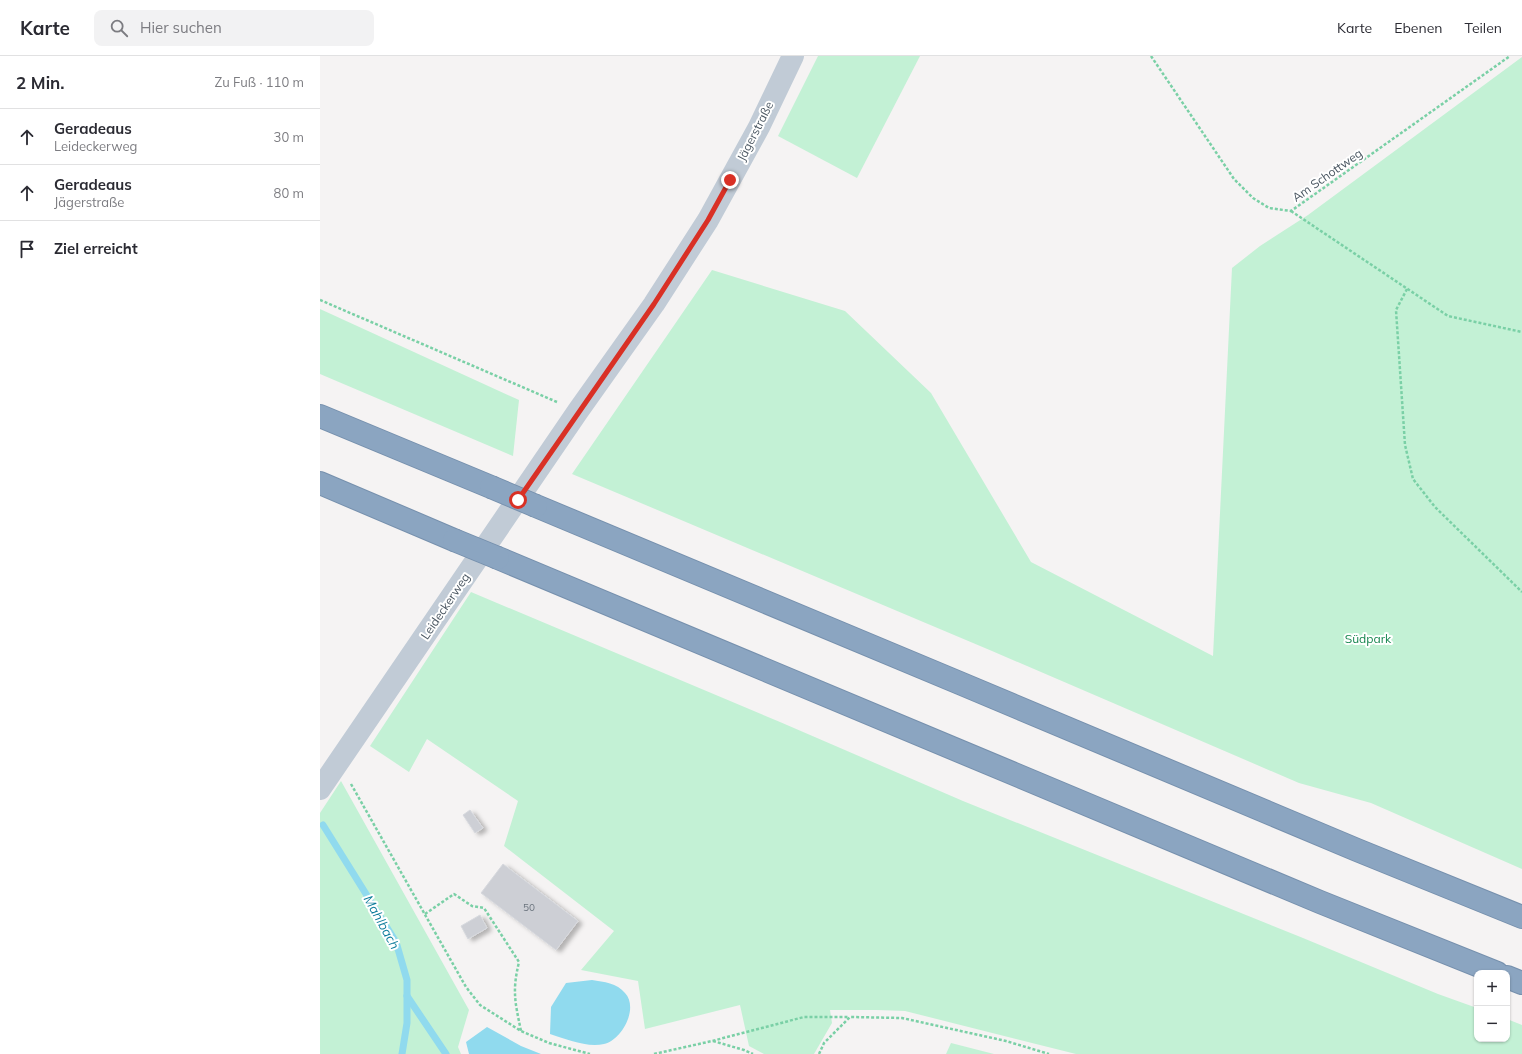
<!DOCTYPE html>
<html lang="de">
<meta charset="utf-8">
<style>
:root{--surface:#fff;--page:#f2f2f3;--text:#2b2b33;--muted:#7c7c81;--line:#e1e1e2}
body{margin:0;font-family:Mulish,sans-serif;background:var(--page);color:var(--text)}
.controls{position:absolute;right:12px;bottom:12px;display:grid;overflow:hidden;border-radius:8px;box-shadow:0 1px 3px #0004}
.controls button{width:36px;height:36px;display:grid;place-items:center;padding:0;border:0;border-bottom:1px solid var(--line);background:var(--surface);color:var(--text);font:20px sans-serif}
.stop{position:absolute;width:12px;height:12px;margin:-9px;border:3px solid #d93025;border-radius:50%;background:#fff}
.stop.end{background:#d93025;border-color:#fff;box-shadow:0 1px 4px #0008}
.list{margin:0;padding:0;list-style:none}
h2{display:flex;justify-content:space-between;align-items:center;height:52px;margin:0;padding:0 16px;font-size:17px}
h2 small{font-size:13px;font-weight:400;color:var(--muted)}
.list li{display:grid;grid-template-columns:26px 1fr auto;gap:12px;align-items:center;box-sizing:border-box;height:56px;padding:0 16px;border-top:1px solid var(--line)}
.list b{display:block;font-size:15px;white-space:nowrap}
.list p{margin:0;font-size:13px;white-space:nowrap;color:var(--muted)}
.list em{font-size:13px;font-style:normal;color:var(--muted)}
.icon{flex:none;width:22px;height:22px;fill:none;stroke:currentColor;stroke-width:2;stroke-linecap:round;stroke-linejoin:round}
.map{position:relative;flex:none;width:1202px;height:998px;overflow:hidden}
header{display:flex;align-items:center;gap:24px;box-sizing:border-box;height:56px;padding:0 20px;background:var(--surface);border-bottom:1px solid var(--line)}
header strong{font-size:19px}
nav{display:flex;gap:22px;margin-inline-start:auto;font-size:14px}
.search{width:280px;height:36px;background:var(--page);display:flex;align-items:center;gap:10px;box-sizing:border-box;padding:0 14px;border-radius:8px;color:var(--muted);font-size:15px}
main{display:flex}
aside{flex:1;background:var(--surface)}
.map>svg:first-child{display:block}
.green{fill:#c3f1d5}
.water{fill:#90daee}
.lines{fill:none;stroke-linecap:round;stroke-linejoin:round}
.stream{stroke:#90daee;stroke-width:7}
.building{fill:#cdcfd5;stroke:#d7d9de;filter:url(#shadow)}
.highway-casing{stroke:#7690ad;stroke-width:24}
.path{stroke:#7ad0a6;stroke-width:2.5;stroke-dasharray:3 2;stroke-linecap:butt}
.secondary{stroke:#c1cbd6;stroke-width:22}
.highway{stroke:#8ba5c1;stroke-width:22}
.highway-bridge-casing{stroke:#7690ad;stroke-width:24;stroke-linecap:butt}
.highway-bridge{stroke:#8ba5c1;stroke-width:22}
.route{stroke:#d93025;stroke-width:5}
.labels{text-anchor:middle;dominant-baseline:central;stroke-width:4;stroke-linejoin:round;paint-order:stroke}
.number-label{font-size:10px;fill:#6b747e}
.street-label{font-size:12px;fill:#4a5661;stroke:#fff}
.park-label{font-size:12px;fill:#17864f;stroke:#fff}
.water-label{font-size:13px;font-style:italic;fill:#0c7c9b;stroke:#fff}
</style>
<header>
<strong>Karte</strong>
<div class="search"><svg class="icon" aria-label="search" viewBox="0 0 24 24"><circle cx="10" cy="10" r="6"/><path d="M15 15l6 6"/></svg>Hier suchen</div>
<nav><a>Karte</a><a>Ebenen</a><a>Teilen</a></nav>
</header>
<main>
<aside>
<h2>2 Min.<small>Zu Fuß · 110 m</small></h2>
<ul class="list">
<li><svg class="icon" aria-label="ahead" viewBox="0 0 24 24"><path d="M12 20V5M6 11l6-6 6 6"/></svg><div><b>Geradeaus</b><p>Leideckerweg</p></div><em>30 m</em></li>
<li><svg class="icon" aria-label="ahead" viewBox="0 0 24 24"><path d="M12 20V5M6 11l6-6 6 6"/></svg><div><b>Geradeaus</b><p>Jägerstraße</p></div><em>80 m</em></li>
<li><svg class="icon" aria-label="arrive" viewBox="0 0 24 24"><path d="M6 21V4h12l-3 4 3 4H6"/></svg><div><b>Ziel erreicht</b></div></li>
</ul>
</aside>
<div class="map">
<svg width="1202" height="998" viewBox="0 0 1202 998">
<defs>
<filter id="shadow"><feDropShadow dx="4.5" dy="2.5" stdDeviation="2" flood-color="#0004"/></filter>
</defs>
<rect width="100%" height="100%" fill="#f5f3f3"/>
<g class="green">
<path d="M498,0H600L537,122L458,80Z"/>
<path d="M1202,1V813L1051,747L979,727L672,595L252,418L392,214L525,255L611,337L711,506L893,600L912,212L940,190L988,159Z"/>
<path d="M0,253L199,344L193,400L0,318Z"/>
<path d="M151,536L460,666L643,745L983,882L1118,938L1157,952V983H1187V963L1202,969V998H756L585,955L556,954H510L512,967L494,998H444L429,990L420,949L325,973L318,925L261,914L294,875L184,790L198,745L107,683L89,716L50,690Z"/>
<path d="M21,725L149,954L138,991L141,998H0V757Z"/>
<path d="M631,987L674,998H626Z"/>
</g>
<g class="water">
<path d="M272,924C284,926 297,927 305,937C319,952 302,984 284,988C267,992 246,983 230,978L231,951L246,927Z"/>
<path d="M167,971L201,990L221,998H149L146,986Z"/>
</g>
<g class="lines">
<g class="stream">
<path d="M3,769L76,886L87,924V967L82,998"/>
<path d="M87,940L126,998"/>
</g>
</g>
<g class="building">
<path d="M150,754L163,772L155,777L143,759Z"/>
<path d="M183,808L258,865L236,894L161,837Z"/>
<path d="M160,859L167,872L148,883L141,870Z"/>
</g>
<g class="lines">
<g class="highway-casing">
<g id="highway">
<path d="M0,360L171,431"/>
<path d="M0,427L134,484"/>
<path d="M216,450L642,628L1037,794L1202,861"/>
<path d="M178,502L1000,846L1177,917"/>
<path d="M1187,921L1202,927"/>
</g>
</g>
<g class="path">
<path d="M831,0L914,123L933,142L949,152L971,155L1190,0"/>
<path d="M971,155L1128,260L1202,276"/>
<path d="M1087,233L1076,254L1085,389L1093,423L1115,451L1202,536"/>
<path d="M0,244L237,346"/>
<path d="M31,728L146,931L160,949L201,975L229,987L270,998"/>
<path d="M105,858L134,838L152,850L164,852L199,906C192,935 195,946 201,975"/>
<path d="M393,985L424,994L433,998"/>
<path d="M334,998L392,985L484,961H529"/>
<path d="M499,998L504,987L530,961L582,962L686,985L729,998"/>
</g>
<path class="secondary" d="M0,733L258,355L334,248L388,164L439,71L473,0"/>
<use href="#highway" class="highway"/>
<g class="highway-bridge-casing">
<g id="highway-bridge">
<path d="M171,431L216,450"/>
<path d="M134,484L178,502"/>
</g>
</g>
<use href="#highway-bridge" class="highway-bridge"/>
</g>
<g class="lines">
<path class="route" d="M198,444L334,248L388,164L410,124"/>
</g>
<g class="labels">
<g class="number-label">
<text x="209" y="851">50</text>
</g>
<g class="street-label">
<text transform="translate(435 75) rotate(-63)">Jägerstraße</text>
<text transform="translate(1007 119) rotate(-35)">Am Schottweg</text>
<text transform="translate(125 550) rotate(-56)">Leideckerweg</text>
</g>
<g class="park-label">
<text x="1048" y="582">Südpark</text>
</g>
<g class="water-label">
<text transform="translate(62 866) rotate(61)">Mahlbach</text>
</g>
</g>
</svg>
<div class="controls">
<button>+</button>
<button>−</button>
</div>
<div class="stop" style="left:198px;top:444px"></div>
<div class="stop end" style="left:410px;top:124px"></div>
</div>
</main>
